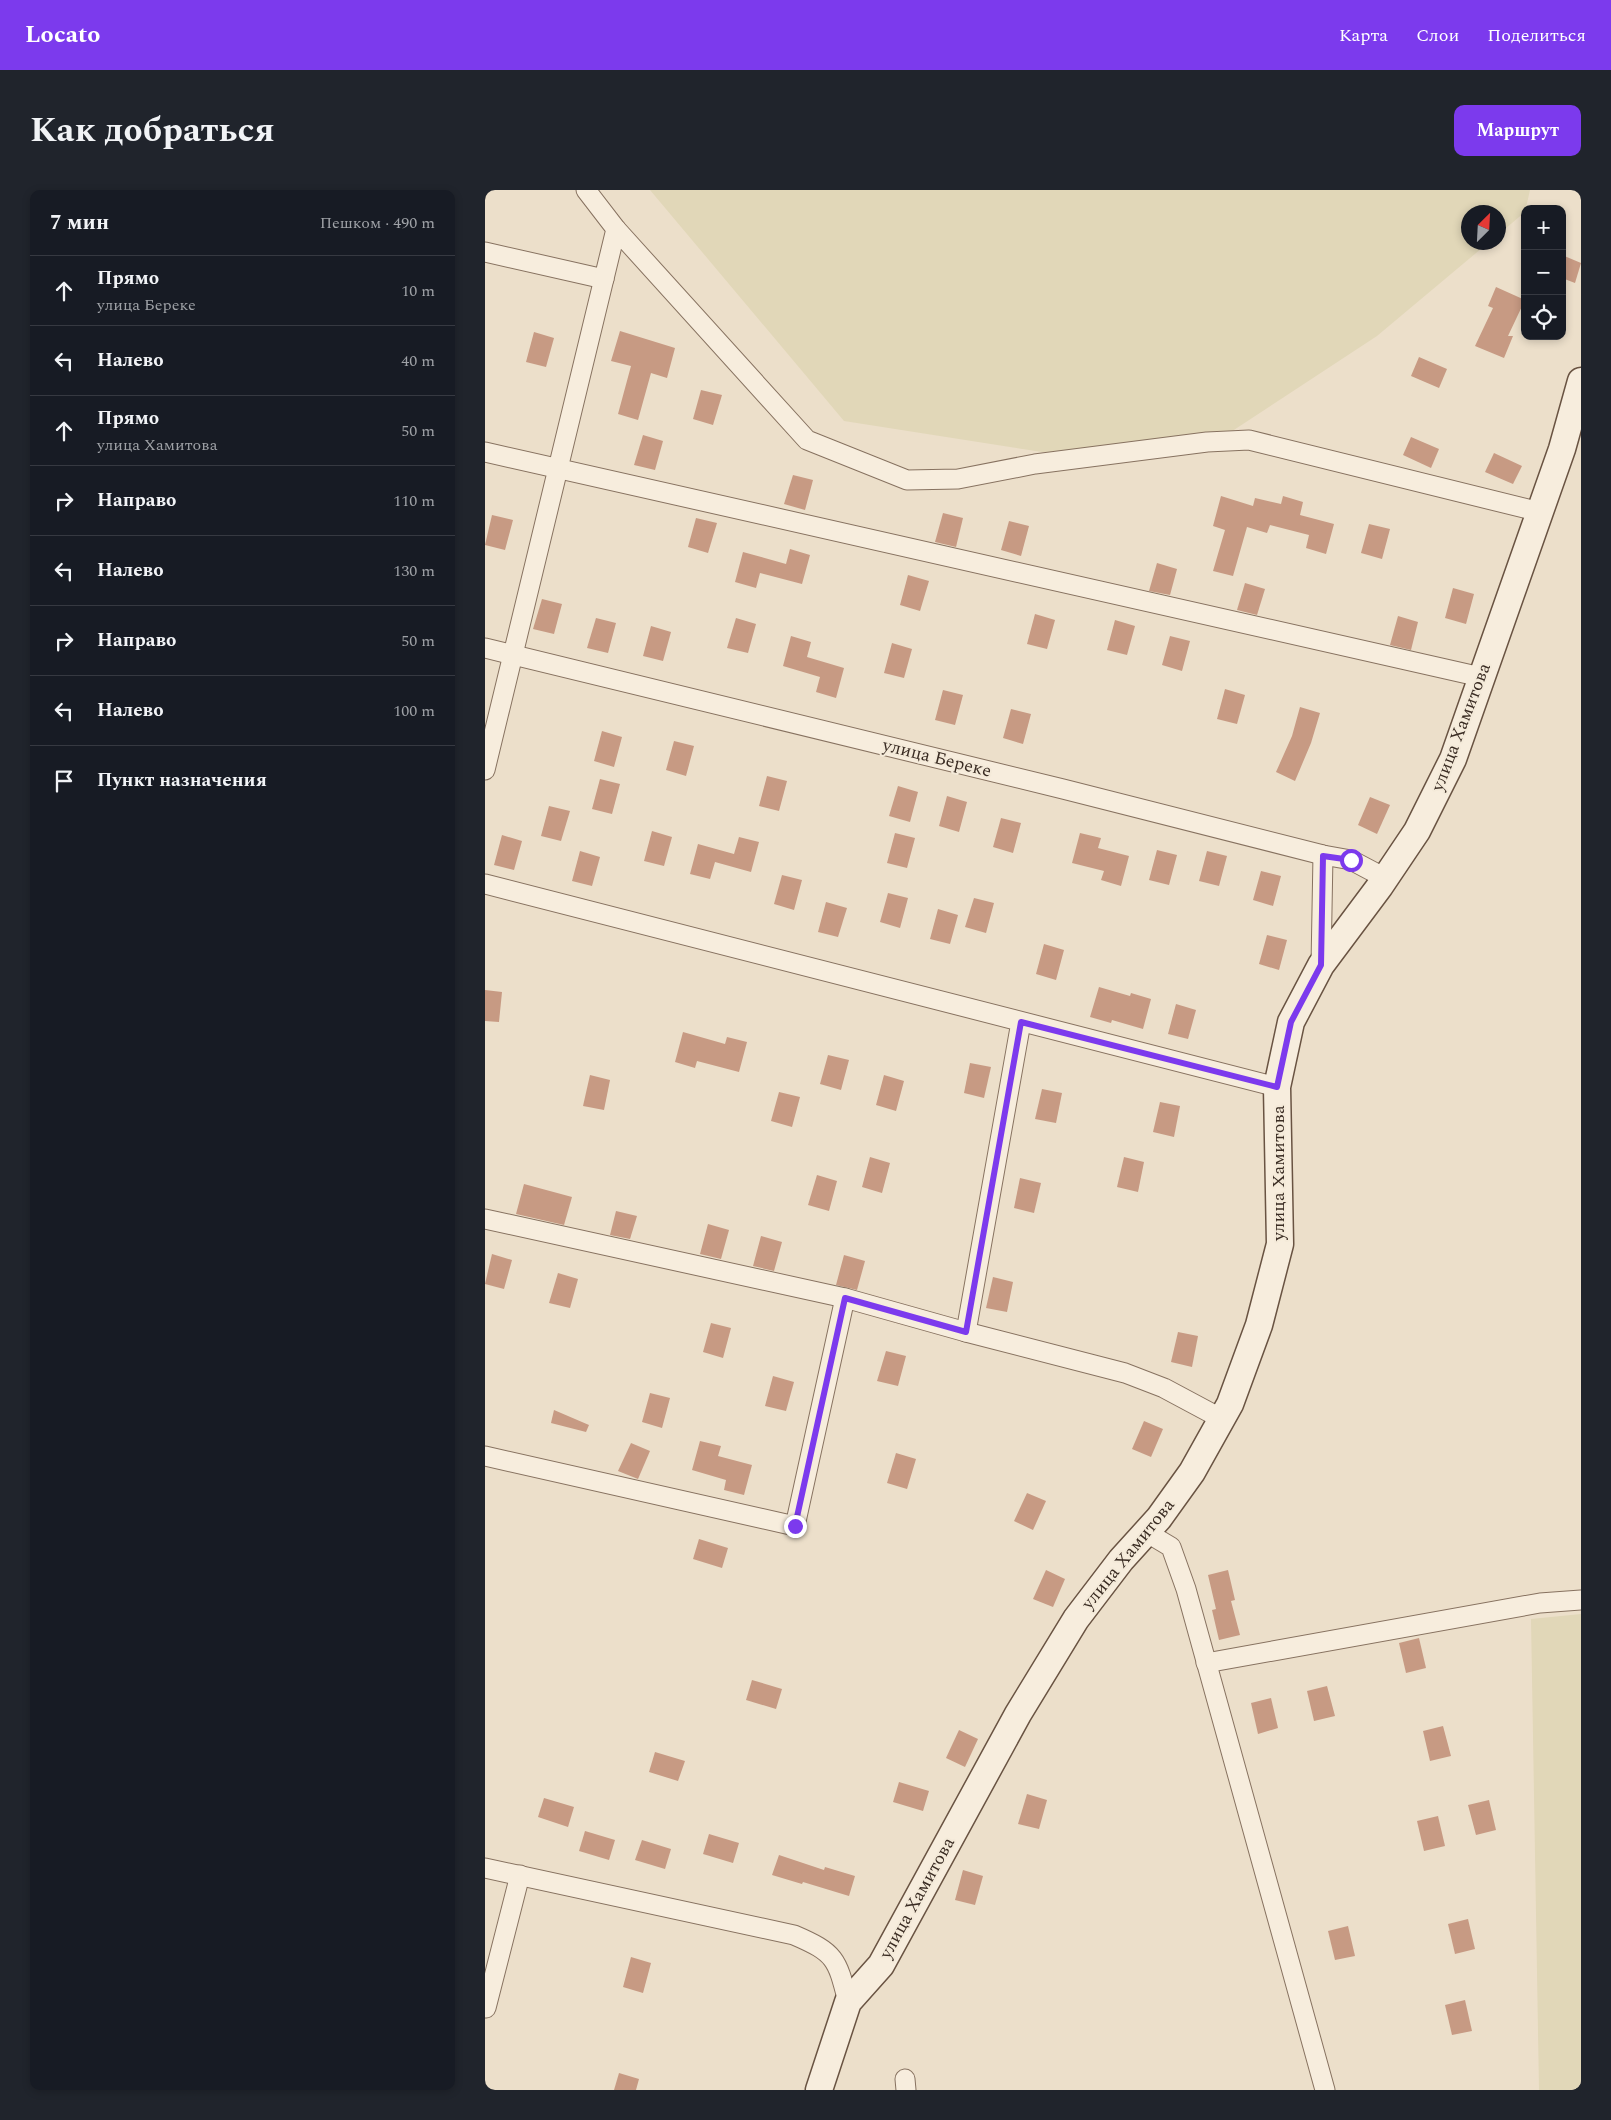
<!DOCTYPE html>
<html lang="ru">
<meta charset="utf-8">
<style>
:root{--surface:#171b24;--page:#20242c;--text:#f1f3f6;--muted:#9ea1a6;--line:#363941;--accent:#7c3aed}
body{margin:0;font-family:Spectral,serif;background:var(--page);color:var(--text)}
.controls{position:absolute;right:15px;top:15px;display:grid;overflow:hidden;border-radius:10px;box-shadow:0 2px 8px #0003}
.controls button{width:45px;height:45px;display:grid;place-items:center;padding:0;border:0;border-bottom:1px solid var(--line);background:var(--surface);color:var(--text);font:25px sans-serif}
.compass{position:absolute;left:976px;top:15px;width:45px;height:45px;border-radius:50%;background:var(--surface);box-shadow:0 2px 8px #0003;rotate:24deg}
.stop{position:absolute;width:15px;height:15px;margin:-11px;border:4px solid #7c3aed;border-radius:50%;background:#fff}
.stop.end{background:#7c3aed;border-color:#fff;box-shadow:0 1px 5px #0008}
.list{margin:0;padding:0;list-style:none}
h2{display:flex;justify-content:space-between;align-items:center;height:65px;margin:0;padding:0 20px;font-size:21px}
h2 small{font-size:16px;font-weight:400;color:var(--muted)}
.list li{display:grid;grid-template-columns:32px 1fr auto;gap:15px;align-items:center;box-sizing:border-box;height:70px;padding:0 20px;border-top:1px solid var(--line)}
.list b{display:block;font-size:19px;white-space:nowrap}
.list p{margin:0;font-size:16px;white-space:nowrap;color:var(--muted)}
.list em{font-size:16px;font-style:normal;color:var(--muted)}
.icon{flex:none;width:28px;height:28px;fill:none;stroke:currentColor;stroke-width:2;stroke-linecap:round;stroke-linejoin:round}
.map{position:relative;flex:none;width:1096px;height:1900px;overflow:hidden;border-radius:10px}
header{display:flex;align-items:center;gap:30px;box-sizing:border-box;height:70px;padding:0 25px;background:var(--accent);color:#fff}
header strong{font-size:24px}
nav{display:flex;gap:28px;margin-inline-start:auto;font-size:18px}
.intro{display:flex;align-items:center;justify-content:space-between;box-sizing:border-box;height:120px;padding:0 30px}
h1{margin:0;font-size:35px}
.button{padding:12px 22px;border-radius:10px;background:var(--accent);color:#fff;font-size:18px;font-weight:700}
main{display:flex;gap:30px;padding:0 30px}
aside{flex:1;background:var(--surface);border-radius:10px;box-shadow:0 2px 8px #0003}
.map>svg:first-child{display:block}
.farmland{fill:#e1d7b8}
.building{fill:#c79a83}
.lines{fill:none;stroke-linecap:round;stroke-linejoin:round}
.street-casing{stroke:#877260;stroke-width:21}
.secondary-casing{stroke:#695342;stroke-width:29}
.street{stroke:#f7eddd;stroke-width:19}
.secondary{stroke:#f7eddd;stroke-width:26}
.route{stroke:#7c3aed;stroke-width:6}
.labels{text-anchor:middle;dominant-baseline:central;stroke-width:4;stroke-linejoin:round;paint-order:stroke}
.street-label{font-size:18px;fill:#392b22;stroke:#f4ead9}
</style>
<header>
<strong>Locato</strong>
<nav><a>Карта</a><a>Слои</a><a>Поделиться</a></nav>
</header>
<div class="intro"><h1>Как добраться</h1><a class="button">Маршрут</a></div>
<main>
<aside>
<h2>7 мин<small>Пешком · 490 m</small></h2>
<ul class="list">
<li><svg class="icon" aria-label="ahead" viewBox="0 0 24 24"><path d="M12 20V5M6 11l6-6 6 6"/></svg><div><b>Прямо</b><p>улица Береке</p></div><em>10 m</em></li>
<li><svg class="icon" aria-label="left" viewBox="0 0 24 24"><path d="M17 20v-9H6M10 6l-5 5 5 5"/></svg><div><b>Налево</b></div><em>40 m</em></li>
<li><svg class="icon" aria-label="ahead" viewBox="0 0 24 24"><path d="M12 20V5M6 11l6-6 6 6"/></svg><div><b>Прямо</b><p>улица Хамитова</p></div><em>50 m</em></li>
<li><svg class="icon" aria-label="right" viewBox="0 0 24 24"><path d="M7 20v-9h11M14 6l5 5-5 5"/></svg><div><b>Направо</b></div><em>110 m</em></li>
<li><svg class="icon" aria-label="left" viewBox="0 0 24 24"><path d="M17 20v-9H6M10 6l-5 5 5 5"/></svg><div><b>Налево</b></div><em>130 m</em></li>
<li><svg class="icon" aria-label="right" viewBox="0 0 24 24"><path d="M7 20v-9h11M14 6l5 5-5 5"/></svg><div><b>Направо</b></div><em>50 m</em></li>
<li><svg class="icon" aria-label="left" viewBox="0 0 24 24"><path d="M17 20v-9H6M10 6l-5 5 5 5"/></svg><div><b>Налево</b></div><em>100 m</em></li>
<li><svg class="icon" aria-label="arrive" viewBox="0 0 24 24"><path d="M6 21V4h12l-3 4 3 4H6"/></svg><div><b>Пункт назначения</b></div></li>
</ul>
</aside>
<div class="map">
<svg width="1096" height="1900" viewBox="0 0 1096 1900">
<rect width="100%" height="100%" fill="#ecdfca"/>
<g class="farmland">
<path d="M165,0H1045L1040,22L1014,44V22H984V52L1003,53L892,146L729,253L570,264L359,231Z"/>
<path d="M1096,1424V1900H1054L1046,1429Z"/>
</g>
<g class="building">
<path d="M1077,65L1096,73L1090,93L1077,88Z"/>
<path d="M1011,97L1040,110L1023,146H1028L1019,168L990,156L1008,118L1003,116Z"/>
<path d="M135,141L190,158L182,188L166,183L153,230L133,224L146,176L126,171Z"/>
<path d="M49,142L69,148L61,177L41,172Z"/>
<path d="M934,167L962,179L954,198L926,186Z"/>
<path d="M216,200L237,205L228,235L208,229Z"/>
<path d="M158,245L178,251L170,280L149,275Z"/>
<path d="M926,247L954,259L946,278L918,265Z"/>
<path d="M1009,263L1037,276L1028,294L1000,282Z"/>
<path d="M308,285L328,290L320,320L299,314Z"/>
<path d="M736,306L768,316L770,308L796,314L798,306L818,312L815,325L849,334L841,364L821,358L824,345L785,335L782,343L762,337L748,386L728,381L740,340L728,336Z"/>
<path d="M458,323L478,328L471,357L450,352Z"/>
<path d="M7,325L28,330L20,360L0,355Z"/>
<path d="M211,328L232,333L223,363L203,357Z"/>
<path d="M524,331L544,336L536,366L516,360Z"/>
<path d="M884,334L905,339L897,369L876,363Z"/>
<path d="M305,359L325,365L317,394L275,383L271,398L250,392L258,362L301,374Z"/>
<path d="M672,373L692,379L685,405L664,401Z"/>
<path d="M423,385L444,391L435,421L415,415Z"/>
<path d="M760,393L780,399L772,425L752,420Z"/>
<path d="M968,398L989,404L981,434L960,428Z"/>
<path d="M57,409L77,414L69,444L48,439Z"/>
<path d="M550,424L570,430L562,459L542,454Z"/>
<path d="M913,426L933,432L926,460L905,455Z"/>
<path d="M111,428L131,433L123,463L102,458Z"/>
<path d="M251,428L271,434L263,463L242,458Z"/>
<path d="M630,430L650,436L642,465L622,460Z"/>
<path d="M166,436L186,442L178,471L158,466Z"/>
<path d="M306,446L326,452L322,467L359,478L351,508L331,502L335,487L298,476Z"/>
<path d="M685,446L705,451L697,481L677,475Z"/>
<path d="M407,453L427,459L419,488L399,483Z"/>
<path d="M740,499L760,505L752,534L732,529Z"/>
<path d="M458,500L478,505L470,535L450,530Z"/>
<path d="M815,517L835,523L826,553L810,591L791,582L807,546Z"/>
<path d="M526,519L546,524L538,554L518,548Z"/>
<path d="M117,541L137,547L129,577L109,571Z"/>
<path d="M189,551L209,556L201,586L181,580Z"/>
<path d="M282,586L302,591L294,621L274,616Z"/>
<path d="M115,589L135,594L127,624L107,619Z"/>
<path d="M413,596L433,602L425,632L404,626Z"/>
<path d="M462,606L482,612L474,642L454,636Z"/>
<path d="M885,607L905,615L892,644L873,635Z"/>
<path d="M64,616L85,621L76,651L56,646Z"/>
<path d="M516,628L536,633L528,663L508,657Z"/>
<path d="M167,641L187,647L179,676L159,671Z"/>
<path d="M410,643L430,648L422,678L402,673Z"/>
<path d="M595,643L616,648L613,658L644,666L636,696L616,690L619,681L587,673Z"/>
<path d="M17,645L37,651L29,680L9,675Z"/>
<path d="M254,647L274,652L266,682L230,672L225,689L205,684L213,654L249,664Z"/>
<path d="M672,660L692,665L684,695L664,690Z"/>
<path d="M95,661L115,667L107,696L87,691Z"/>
<path d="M722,661L742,666L734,696L714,691Z"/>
<path d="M776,681L796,686L788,716L768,710Z"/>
<path d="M297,685L317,690L309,720L289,714Z"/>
<path d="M403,703L423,708L415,738L395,732Z"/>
<path d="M489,708L509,713L501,743L480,737Z"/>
<path d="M341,712L362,718L353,747L333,742Z"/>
<path d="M453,719L473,725L465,754L445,749Z"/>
<path d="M782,745L802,750L794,780L774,774Z"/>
<path d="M559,754L579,760L571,790L551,784Z"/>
<path d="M614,797L645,806L646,803L666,809L658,839L627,830L626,833L605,827Z"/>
<path d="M0,800L17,802L14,832L0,831Z"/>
<path d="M691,814L711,820L703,849L683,844Z"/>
<path d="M198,842L240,854L242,847L262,852L254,882L212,871L210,878L190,872Z"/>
<path d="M343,865L364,870L356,900L335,894Z"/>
<path d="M485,873L506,877L499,908L479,903Z"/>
<path d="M105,885L125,890L119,920L98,916Z"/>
<path d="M399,885L419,891L411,921L391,915Z"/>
<path d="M557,899L577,903L571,933L550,929Z"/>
<path d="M294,902L315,907L307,937L286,931Z"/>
<path d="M675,912L695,916L689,947L668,942Z"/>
<path d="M385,967L405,973L397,1003L377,997Z"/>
<path d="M639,967L659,972L653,1002L632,997Z"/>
<path d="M332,985L352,991L344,1021L323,1015Z"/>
<path d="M535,988L556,993L549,1023L529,1018Z"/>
<path d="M39,994L87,1007L79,1035L31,1024Z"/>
<path d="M131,1021L152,1026L145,1049L125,1045Z"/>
<path d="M223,1034L244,1040L236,1069L215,1064Z"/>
<path d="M276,1046L297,1052L289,1081L268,1076Z"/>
<path d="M7,1064L27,1070L19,1099L0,1094Z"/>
<path d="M359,1065L380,1071L372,1100L351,1095Z"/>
<path d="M73,1083L93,1089L85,1118L64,1113Z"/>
<path d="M508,1087L528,1092L522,1122L501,1118Z"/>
<path d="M226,1133L246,1138L238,1168L218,1162Z"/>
<path d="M693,1142L713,1146L707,1177L686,1172Z"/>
<path d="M401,1161L421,1166L413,1196L392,1191Z"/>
<path d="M288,1186L309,1192L301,1221L280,1216Z"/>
<path d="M165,1203L185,1208L177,1238L157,1232Z"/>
<path d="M69,1220L104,1235L101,1242L66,1233Z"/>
<path d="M659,1231L678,1239L666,1267L647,1259Z"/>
<path d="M215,1251L236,1256L233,1266L267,1275L259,1305L239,1300L241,1290L207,1280Z"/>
<path d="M146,1253L165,1261L153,1289L133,1281Z"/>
<path d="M411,1263L431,1269L422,1299L402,1293Z"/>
<path d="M542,1303L561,1311L548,1340L529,1331Z"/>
<path d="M214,1349L243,1358L237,1378L208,1369Z"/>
<path d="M561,1380L580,1389L568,1417L548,1409Z"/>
<path d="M743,1380L750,1410L746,1411L755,1445L734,1450L727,1420L731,1419L723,1385Z"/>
<path d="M934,1448L941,1478L921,1483L914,1453Z"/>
<path d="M267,1490L297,1499L291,1519L261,1510Z"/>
<path d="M842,1496L850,1526L829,1531L822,1501Z"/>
<path d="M786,1508L793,1538L773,1544L766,1513Z"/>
<path d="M958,1536L966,1566L945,1571L938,1541Z"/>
<path d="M474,1540L493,1549L480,1577L461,1568Z"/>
<path d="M170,1562L200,1571L193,1591L164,1582Z"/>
<path d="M414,1592L444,1601L438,1621L408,1612Z"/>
<path d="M542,1604L562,1610L554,1639L533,1634Z"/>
<path d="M59,1608L89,1617L83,1637L53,1627Z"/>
<path d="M1004,1610L1011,1640L991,1645L983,1615Z"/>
<path d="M953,1626L960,1656L939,1661L932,1631Z"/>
<path d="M100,1641L130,1650L124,1670L94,1661Z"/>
<path d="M224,1644L254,1653L248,1673L218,1664Z"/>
<path d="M157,1650L186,1659L180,1679L150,1670Z"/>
<path d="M294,1665L339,1680L340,1677L370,1686L364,1706L318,1692L317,1694L287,1685Z"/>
<path d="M478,1680L498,1686L490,1715L470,1710Z"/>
<path d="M983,1729L990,1759L970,1764L963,1734Z"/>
<path d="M863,1736L870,1766L850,1770L843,1741Z"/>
<path d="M146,1767L166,1773L158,1803L138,1797Z"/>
<path d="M980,1810L987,1841L967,1845L960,1815Z"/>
<path d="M134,1883L154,1889L151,1900H129Z"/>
</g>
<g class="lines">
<g class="street-casing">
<g id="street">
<path d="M131,39L322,250L422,290L473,289L550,274L722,252L764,250L1055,322"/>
<path d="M0,62L119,89"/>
<path d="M0,262L996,487"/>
<path d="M0,458L578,599L838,665L866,670L900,688"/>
<path d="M0,580L131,39L101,0"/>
<path d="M0,694L792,897"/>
<path d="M836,775L838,665"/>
<path d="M536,832L481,1142L640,1183L679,1198L737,1229"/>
<path d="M0,1029L360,1108L310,1336L0,1266"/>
<path d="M360,1108L481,1142"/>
<path d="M661,1342L686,1357L701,1399L840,1900"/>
<path d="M721,1473L1055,1413L1096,1410"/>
<path d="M0,1678L309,1745C351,1763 352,1769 363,1812"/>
<path d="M1,1818L35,1685"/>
<path d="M420,1889L421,1900"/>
</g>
</g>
<g class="secondary-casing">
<path id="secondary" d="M334,1900L363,1812L396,1775L533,1524L591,1429L636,1370L674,1328L707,1282L745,1214L774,1135L795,1054L792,897L806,832L836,775L895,696L932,641L968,569L1077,259L1096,191"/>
</g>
<use href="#street" class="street"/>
<use href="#secondary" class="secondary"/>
</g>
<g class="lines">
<path class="route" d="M310,1336L360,1108L481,1142L536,832L792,897L806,832L836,775L838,666L866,670"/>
</g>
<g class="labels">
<g class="street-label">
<text transform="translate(976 537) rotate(-69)">улица Хамитова</text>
<text transform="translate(452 568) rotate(14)">улица Береке</text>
<text transform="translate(793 983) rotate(-90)">улица Хамитова</text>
<text transform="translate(643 1364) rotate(-51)">улица Хамитова</text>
<text transform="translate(432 1708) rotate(-61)">улица Хамитова</text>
</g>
</g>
</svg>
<div class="controls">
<button>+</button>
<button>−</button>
<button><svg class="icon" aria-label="locate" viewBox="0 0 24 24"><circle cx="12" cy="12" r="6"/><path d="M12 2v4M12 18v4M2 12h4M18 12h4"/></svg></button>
</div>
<svg class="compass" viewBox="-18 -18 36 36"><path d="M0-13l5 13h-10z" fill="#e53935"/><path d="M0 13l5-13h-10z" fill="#9ea1a6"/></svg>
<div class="stop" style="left:866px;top:670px"></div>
<div class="stop end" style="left:310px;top:1336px"></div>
</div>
</main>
